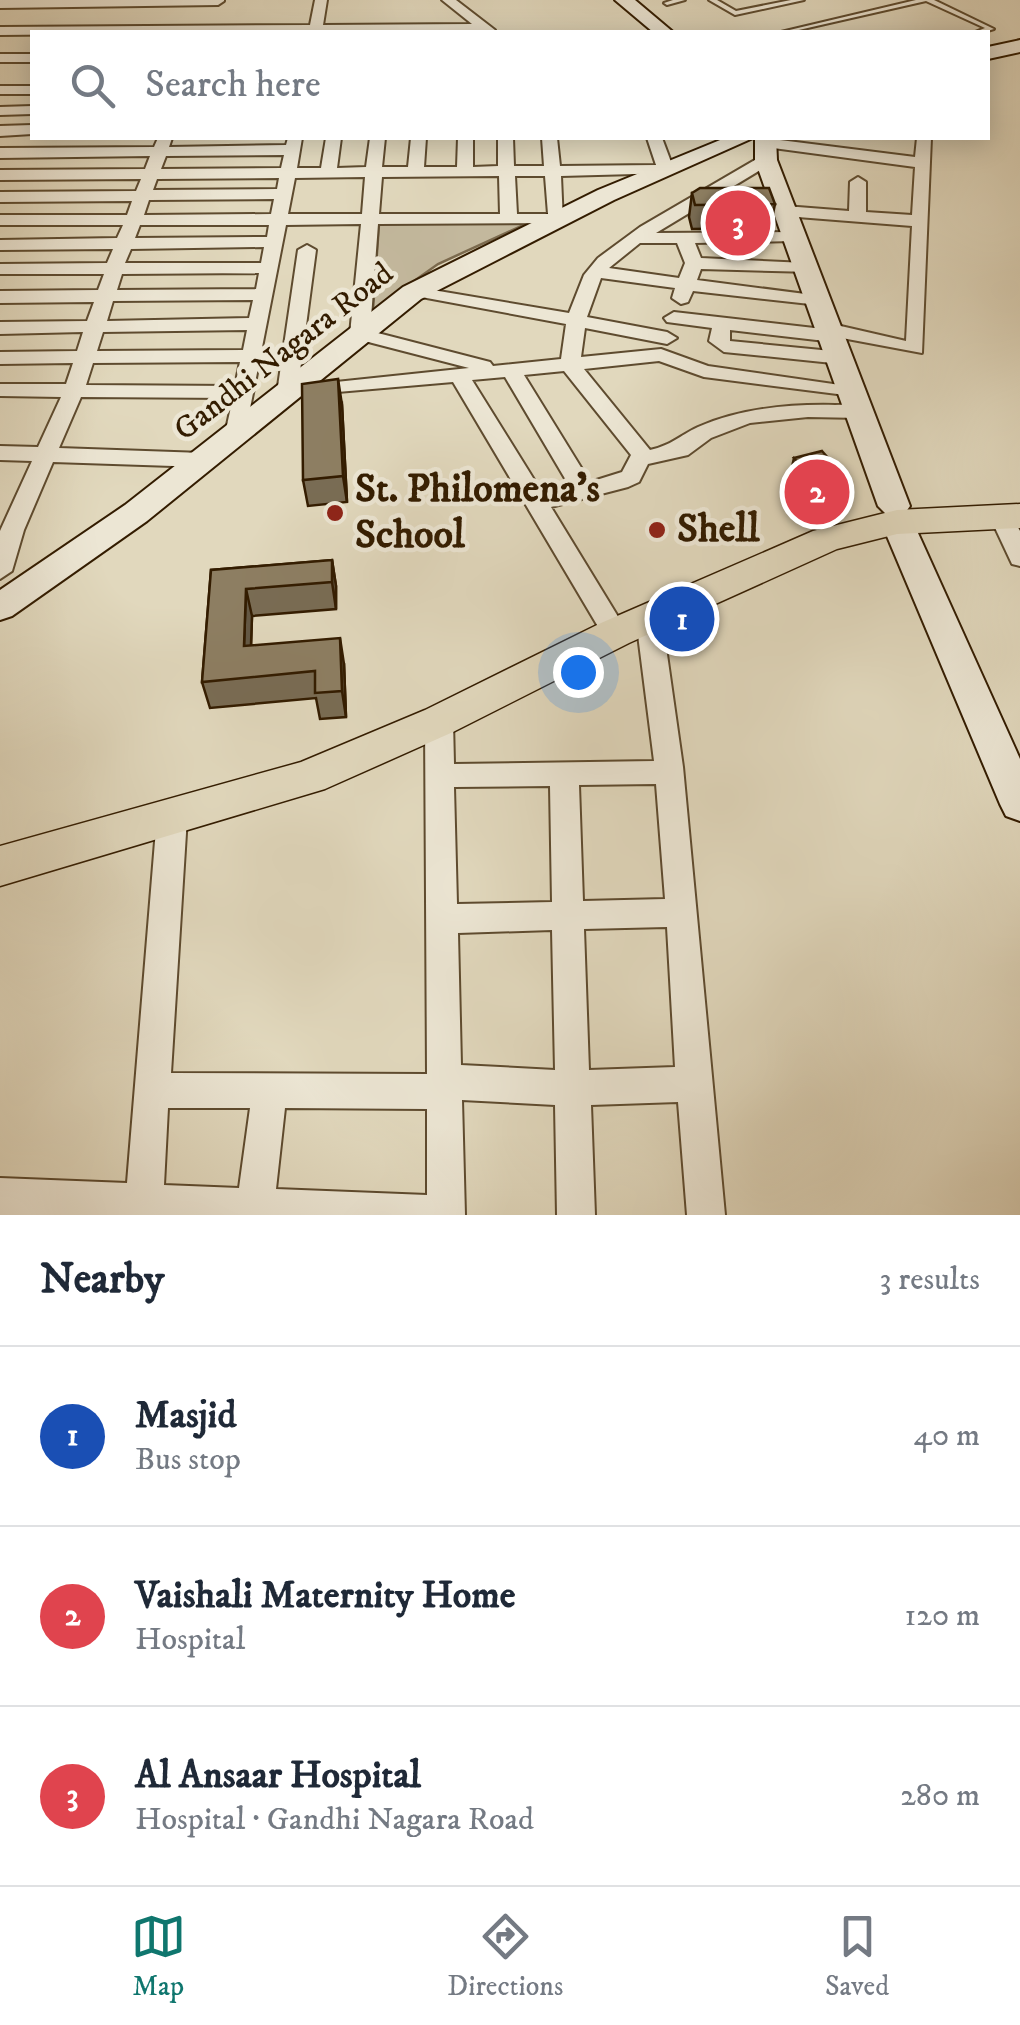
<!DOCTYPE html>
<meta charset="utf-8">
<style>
:root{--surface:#fff;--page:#f6f6f7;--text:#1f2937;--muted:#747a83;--line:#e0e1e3;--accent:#0f766e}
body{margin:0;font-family:"IM FELL DW Pica",serif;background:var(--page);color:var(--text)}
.you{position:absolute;left:578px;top:672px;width:35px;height:35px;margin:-25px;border:8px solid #fff;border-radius:50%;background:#1a73e8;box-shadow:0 0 0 15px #1a73e833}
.badge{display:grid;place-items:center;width:65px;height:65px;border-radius:50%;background:var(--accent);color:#fff;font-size:32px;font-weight:700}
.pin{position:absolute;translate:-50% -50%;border:5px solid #fff;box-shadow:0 2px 10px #0006}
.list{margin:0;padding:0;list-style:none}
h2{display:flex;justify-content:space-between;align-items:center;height:130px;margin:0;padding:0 40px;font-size:42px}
h2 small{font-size:32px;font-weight:400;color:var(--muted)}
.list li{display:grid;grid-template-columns:65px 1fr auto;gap:30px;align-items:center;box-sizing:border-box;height:180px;padding:0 40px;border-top:2px solid var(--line)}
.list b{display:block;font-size:38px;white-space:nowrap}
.list p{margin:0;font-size:32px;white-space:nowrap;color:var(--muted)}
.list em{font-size:32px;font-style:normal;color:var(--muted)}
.icon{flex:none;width:55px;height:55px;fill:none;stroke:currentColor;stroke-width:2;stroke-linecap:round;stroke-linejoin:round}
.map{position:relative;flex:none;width:1020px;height:1215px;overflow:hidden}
.search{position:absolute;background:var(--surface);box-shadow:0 5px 25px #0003;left:30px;right:30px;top:30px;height:110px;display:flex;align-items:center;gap:25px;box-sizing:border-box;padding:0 35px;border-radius:0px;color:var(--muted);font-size:38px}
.sheet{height:670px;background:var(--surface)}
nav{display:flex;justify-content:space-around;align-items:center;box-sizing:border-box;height:140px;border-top:2px solid var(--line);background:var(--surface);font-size:28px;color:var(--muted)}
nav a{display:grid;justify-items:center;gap:5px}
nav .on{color:var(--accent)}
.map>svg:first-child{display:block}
.green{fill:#c3b89d;stroke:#7b6a4e;stroke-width:2.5}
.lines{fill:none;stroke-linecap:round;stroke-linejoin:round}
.lane-casing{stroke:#5e4b2f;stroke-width:4}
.street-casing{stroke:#5e4b2f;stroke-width:4}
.secondary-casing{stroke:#331c00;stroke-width:4}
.primary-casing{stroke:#331c00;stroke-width:3}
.lane{fill:#ece6d4;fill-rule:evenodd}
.street{fill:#ece6d4;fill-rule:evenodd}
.secondary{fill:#ece6d4;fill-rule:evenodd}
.primary{fill:#e1d8bd;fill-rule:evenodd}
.wall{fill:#796c54;stroke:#331c00;stroke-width:2.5}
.shaded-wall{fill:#635845;stroke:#331c00;stroke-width:2.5}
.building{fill:#8d7e62;stroke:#331c00;stroke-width:2.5}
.poi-dot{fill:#8f2418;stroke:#ece6d4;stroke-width:4}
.labels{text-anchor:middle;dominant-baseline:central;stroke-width:9;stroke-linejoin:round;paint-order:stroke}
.far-street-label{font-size:32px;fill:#331c00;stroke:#ece6d4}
.poi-label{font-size:40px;font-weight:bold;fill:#331c00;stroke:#ece6d4;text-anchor:start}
</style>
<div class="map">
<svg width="1020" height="1215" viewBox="0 0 1020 1215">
<rect width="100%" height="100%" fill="#e1d8bd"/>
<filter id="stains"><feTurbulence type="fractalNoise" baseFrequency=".002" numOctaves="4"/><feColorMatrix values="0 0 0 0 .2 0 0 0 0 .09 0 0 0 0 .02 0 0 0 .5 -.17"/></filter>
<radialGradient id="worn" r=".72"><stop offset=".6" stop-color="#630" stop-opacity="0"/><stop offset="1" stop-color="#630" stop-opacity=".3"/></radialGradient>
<path class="green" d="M528,223L438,264L373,310L379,224Z"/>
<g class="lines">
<g class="lane-casing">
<g id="lane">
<path d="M673,0H685L667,5L664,3Z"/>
<path d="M709,0H717L736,11L791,0H804L735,15Z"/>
<path d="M916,0H934L994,29L984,32H975L985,28L926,1L790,32H781Z"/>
</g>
</g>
<g class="street-casing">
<g id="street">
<path d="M0,0H224V1L218,5L0,8Z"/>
<path d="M315,0H327L323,25L472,24L442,0H456L495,30L0,35V27L310,25Z"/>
<rect x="0" y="54" width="32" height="8"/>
<rect x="0" y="86" width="32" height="8"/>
<path d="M32,106V114L0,115V107Z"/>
<path d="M32,125V134L0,136V126Z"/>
<path d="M158,138H172L169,147L286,145L288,138H302L297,168H321L326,138H341L337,168L366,167L370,138H385L382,167H408L411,138H426L424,167H457L458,138H473V167L498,166V138H513L514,166H544L542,138H557L560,166L656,165L647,138H662L674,170L672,173L561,176L563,223L378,224L370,331L490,362L493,366L561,359L566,324L416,296L407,290L409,286L569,313L584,275L598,258L640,227L760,157H772V163L656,233L799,232L802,236L793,241L695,243L701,258L806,263L812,264V272L701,269L697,280L821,296L830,302L828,306L693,291L688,302L681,304L672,298L675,288L601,278L587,317L667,332L677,338L667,344L585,328L581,357L661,349L708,366L854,387L861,389L864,393L861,397L704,377L659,361L584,369L650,450C672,445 679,436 698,427C741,408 789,404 835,405C848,405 862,403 872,412L861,418L808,417L750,423L711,438L688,455L648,464L639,482L628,487L551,507L628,633L624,640H606L453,382L280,397L277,393L298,250L307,245L316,250L298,386L469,368L353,338L350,334L361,224L286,225L244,439H228L225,434L233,398L81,397L59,448L203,453L214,460L203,467L53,462L24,530L12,571L0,579V531L32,461L0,460V446L38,447L61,397L0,396V384H66L73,363L0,364V352L77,351L83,332L0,334V322L87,321L94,302L0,303V291L98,290L104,274H0V264L107,263L113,249L0,250V240L117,238L123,225H0V215H127L132,201L0,202V192L136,191L141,179L0,180V170L145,169L150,156L0,158V148L154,147ZM284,155L281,168L161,169L166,156ZM499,176L500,214H379L382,177ZM515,176H545L548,214H517ZM365,177L362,214H288L295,178ZM279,178L277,189L153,190L157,179ZM274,199L271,214L144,215L149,200ZM140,225H269L267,237L135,238ZM640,243H677L685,263L679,278L609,268ZM264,247L261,263H125L131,249ZM259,273L256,289L117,290L122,274ZM253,300L249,318L107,321L113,301ZM247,330L243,350L97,351L103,332ZM240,362L235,386L86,385L93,363ZM564,371L631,455L622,472L590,482L524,375ZM505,377L570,487L543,494L472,380Z"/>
<path d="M764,138L915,157L917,138H931L922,353L842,338L834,342L730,330V341L842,352L852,358L842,364L724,352L709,341L712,328L667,322L664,318L674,312L823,329L832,324L906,341L912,226L785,216L777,211L785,206L849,211L850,182L858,177L866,182V212L912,215L915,167L759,146V140Z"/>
<path d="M1002,509L1010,512L1020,531V566L1012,564L990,517Z"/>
<path d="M649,610L658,613L662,619L683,767L725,1215H687L678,1102L591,1105L595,1215H557L555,1105L462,1100L465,1215H0V1178L127,1183L157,817L162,808L172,805L182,808L187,817L171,1073L427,1074L425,721L429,713L439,710L449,713L453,721L454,764L654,761L636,619L640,613ZM656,784L665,899L583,901L579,785ZM550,786L552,902L457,904L454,787ZM667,927L675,1067L589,1070L584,929ZM552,930L555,1070L461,1065L458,933ZM168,1108H250L239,1188L164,1185ZM285,1108L427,1109V1195L276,1189Z"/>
</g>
</g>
<g class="secondary-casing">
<g id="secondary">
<path d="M615,0H635L673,32H653Z"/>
<path d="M1020,40V52L988,59V47Z"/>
<path d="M725,138H753L614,200L421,299L147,521L12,616L0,620V590L125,505L403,287L598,190Z"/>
<path d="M755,138H776L777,160L910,506L905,513L913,522L1020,759V821L1006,816L1000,804L881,522L886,514L878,506L755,160Z"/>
</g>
</g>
<g class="primary-casing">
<path id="primary" d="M1020,504V528L897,534L837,549L629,643L453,732L325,789L0,886V846L301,762L425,710L601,623L813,531L897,510Z"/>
</g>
<use href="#lane" class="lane"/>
<use href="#street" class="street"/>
<use href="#secondary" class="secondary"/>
<use href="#primary" class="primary"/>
</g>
<g class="wall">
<path d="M692,193L775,204L770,228L692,229L689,217Z"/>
<path d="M342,405L347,502L308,506L303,480Z"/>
<path d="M794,458L849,482L845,500L816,508L790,476Z"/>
<path d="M332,560L336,586V609L252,616L251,646L344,664L346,717L320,719L316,698L210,708L202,682L211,570Z"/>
</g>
<g class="shaded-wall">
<path d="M338,379L342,405L347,502L343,476Z"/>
<path d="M849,482L845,500L816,508L821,490Z"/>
<path d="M332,560L336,586V609L332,582Z"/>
<path d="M246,589L252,616L250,673L244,646Z"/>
<path d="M340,638L344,664L346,717L342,691Z"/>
</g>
<g class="building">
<path d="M700,188H769L775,204L695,205L692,193Z"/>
<path d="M338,379L343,476L303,480L302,384Z"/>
<path d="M822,451L849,482L821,490L794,458Z"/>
<path d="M332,560V582L246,589L244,646L340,638L342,691L315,693V671L202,682L211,570Z"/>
</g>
<g class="poi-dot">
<circle cx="335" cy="513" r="10"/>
<circle cx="657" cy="530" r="10"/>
</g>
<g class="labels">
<g class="far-street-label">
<text transform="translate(284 352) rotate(-38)">Gandhi Nagara Road</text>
</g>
<g class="poi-label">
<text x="355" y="490">St. Philomena's<tspan x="355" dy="46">School</tspan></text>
<text x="677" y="530">Shell</text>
</g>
</g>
<rect width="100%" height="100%" filter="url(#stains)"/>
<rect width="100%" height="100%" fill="url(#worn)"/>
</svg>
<div class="you"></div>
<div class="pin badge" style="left:682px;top:619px;background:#1a4fb4">1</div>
<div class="pin badge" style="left:817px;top:492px;background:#e0444e">2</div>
<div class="pin badge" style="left:738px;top:223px;background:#e0444e">3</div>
<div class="search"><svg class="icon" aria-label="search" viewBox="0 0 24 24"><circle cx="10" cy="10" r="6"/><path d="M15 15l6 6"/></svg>Search here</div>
</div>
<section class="sheet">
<h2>Nearby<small>3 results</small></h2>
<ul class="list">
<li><span class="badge" style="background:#1a4fb4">1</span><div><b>Masjid</b><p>Bus stop</p></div><em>40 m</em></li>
<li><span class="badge" style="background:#e0444e">2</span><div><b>Vaishali Maternity Home</b><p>Hospital</p></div><em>120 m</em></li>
<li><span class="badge" style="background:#e0444e">3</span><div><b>Al Ansaar Hospital</b><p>Hospital · Gandhi Nagara Road</p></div><em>280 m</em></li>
</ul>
</section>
<nav>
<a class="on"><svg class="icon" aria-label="map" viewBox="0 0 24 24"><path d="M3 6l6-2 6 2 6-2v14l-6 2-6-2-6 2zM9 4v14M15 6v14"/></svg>Map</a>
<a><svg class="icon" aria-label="directions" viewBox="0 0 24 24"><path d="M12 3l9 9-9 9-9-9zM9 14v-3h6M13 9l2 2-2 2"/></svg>Directions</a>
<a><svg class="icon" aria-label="saved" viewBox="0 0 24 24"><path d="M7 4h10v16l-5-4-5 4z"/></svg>Saved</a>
</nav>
